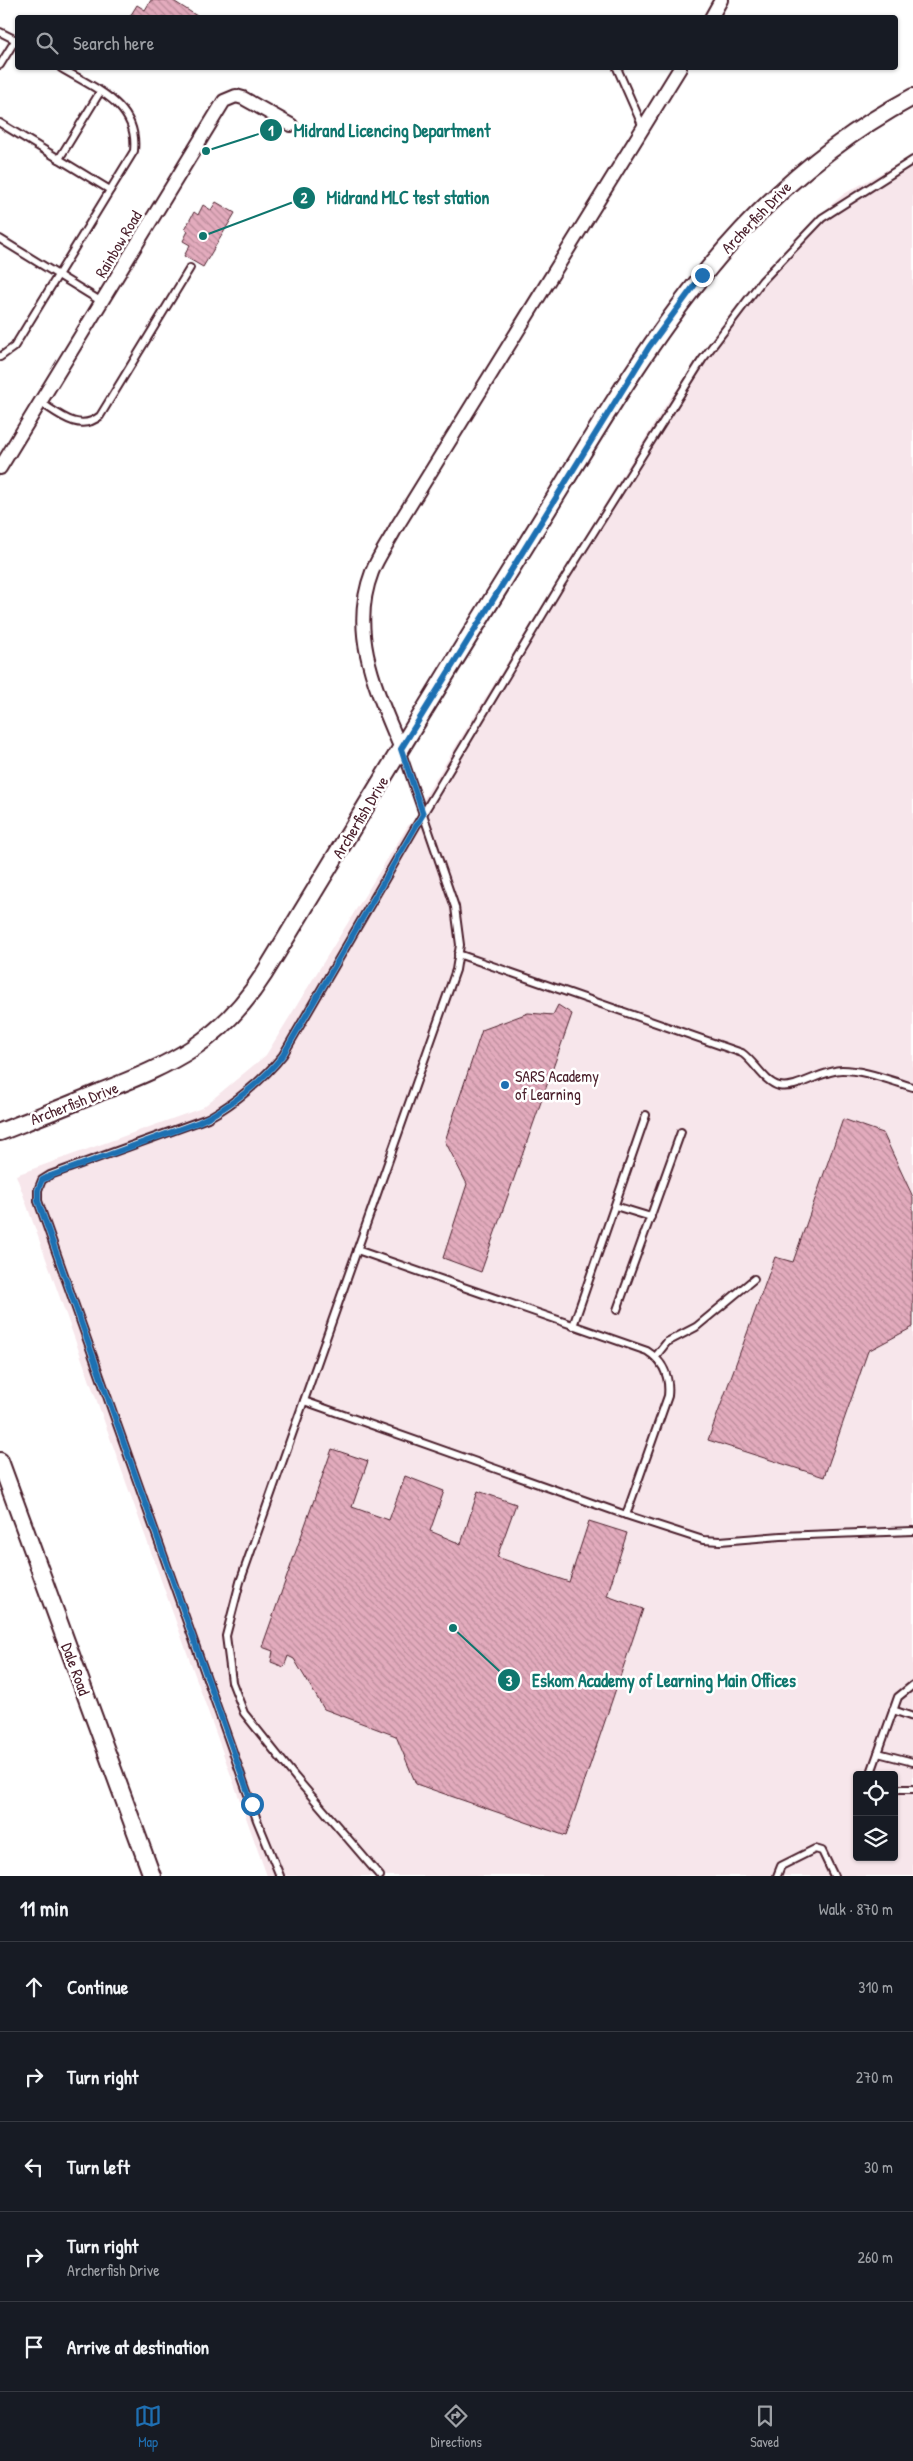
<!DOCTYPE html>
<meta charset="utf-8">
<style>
:root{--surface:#171b24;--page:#20242c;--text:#f1f3f6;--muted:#9ea1a6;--line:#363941;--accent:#1f6fb2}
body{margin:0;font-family:"Patrick Hand",sans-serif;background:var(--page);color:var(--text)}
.controls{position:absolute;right:15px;bottom:15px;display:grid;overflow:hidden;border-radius:5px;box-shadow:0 1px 4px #0004}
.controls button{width:45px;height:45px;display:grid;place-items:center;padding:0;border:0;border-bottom:1px solid var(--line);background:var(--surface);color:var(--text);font:25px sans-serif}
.stop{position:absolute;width:15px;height:15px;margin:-11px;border:4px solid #1f6fb2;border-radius:50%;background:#fff}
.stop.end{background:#1f6fb2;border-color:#fff;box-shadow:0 1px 5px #0008}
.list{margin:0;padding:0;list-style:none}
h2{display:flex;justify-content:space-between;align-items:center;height:65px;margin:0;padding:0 20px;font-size:21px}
h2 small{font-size:16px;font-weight:400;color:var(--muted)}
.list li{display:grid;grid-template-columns:32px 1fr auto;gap:15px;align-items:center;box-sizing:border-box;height:90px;padding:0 20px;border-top:1px solid var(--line)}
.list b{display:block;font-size:19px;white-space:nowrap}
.list p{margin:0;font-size:16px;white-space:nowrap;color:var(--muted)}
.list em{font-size:16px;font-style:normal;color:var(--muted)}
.icon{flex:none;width:28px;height:28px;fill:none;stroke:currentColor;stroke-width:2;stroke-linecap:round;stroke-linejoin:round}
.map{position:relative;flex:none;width:913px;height:1876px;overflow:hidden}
.search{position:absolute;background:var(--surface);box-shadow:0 1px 4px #0004;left:15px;right:15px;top:15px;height:55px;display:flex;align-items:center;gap:12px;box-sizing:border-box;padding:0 18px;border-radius:5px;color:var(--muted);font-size:19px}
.sheet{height:515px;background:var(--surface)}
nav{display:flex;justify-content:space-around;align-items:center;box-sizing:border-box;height:70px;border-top:1px solid var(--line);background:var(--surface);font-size:14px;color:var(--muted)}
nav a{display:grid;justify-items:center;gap:2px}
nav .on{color:var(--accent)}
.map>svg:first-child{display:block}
.built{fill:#f7e6eb;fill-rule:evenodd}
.building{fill:url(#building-back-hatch);stroke:#4a1f2b}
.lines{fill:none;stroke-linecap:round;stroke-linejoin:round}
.service-casing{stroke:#4a1f2b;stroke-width:10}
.minor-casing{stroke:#4a1f2b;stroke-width:16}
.tertiary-casing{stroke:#4a1f2b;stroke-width:20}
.service{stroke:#fff;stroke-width:6}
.minor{stroke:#fff;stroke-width:12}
.tertiary{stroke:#fff;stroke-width:16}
.route{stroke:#1f6fb2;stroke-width:6}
.poi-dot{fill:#1f6fb2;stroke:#fff;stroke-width:2}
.labels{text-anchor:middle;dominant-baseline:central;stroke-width:5;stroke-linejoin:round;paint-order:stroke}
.street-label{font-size:16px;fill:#4a1f2b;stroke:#fff}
.poi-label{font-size:16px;fill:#4a1f2b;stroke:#fff;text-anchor:start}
.leader{fill:none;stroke:#0f766e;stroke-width:2}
.callout-dot{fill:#0f766e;stroke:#fff;stroke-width:2}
.mark-label{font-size:15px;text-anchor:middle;font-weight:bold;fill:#fff}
.callout-label{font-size:18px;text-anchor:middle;font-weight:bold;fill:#0f766e;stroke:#fff;stroke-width:5;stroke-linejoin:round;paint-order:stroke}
</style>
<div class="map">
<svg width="913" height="1876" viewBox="0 0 913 1876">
<defs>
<pattern id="building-back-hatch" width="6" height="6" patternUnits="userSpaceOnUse" patternTransform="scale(1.25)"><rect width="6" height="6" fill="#e3abbd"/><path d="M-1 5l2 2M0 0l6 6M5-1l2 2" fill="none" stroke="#ba8b9a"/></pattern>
</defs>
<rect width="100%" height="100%" fill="#fff"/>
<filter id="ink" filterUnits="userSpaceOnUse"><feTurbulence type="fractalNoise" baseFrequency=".02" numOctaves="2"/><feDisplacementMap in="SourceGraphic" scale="10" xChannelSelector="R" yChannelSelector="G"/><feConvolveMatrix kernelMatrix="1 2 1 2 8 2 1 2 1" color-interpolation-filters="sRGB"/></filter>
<g filter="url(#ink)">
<path class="built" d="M913,155V1876H267L16,1175L202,1108L266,1055L409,824L413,821L423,804L424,798L667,403L756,282L833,203L844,194ZM857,1775H894V1857H857Z"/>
<g class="building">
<path d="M151,0H172L200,18H129L137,5L145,10Z"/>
<path d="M216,202L235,213L203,267L184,256L190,245L183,241L188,231L185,229L194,212L198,215L203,205L211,210Z"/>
<path d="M558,1005L572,1014L481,1272L443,1258L467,1184L445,1141L482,1030L528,1013L553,1015Z"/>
<path d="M843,1119L883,1133L913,1197V1327L868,1351L824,1477L708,1440L775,1257L793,1262Z"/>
<path d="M332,1449L368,1461L352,1507L389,1520L405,1476L444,1491L430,1531L461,1544L478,1491L516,1504L497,1557L569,1582L589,1521L627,1533L607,1596L643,1609L566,1836L416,1784L396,1736L324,1709L294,1659L288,1656L284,1667L271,1662L273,1651L262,1647Z"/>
</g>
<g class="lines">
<g class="service-casing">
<g id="service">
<path d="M0,32L18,41"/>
<path d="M0,65L16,39"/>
<path d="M617,68L643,127"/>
<path d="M0,123L110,190"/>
<path d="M59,159L100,92"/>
<path d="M0,239L102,302"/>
<path d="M0,357L14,347L134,151C139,104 95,89 61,68"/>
<path d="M40,402C59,414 79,433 100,416L190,268"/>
<path d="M458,954L742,1053C755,1062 764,1082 779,1086C797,1090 822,1070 842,1070C865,1070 891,1081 913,1087"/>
<path d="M615,1206L651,1217"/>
<path d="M357,1250L647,1351C663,1361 670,1377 668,1396L626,1515"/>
<path d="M617,1310L681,1132"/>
<path d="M573,1326L646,1115"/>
<path d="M656,1356L667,1342L696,1327L754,1279"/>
<path d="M304,1401L626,1515L703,1540L720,1541L781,1536L913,1531"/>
<path d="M893,1710L913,1717"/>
<path d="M878,1753L913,1762"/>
<path d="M873,1775L872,1770L898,1697L913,1685"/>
<path d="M894,1789H913"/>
<path d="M280,1876L257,1820L38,1201V1190L42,1180L50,1175L208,1118C235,1103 264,1079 283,1055L423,814L561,584L702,360L762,281L822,218L913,160"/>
<path d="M380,1876L296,1778L244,1713L232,1682L226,1636L240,1582L456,970L460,945L455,907L402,753"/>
<path d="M777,1876L781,1866L815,1849L822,1851L834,1876"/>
</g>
</g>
<g class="minor-casing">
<g id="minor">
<path d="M711,18L721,0"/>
<path d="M0,468L224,101L236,96L243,98L291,125"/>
<path d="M401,749C378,693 348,634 372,572C378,557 388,543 396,528L680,68"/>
</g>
</g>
<g class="tertiary-casing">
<g id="tertiary">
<path d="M0,1132C33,1119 67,1106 100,1092C172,1064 221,1042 264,974C350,833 434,692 521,553C632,375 720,200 913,97"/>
<path d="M0,1461L152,1876"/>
</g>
</g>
<use href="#service" class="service"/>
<use href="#minor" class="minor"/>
<use href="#tertiary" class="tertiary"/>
</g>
</g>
<g class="lines" filter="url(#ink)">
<path class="route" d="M252,1804L38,1201V1190L42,1180L50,1176L199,1122C230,1107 262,1082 283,1055L423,814L401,749L649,347L702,275"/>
</g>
<circle class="poi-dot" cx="505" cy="1085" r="5"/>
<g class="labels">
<g class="street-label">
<text transform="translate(756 217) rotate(-46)">Archerfish Drive</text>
<text transform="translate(118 244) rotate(-59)">Rainbow Road</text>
<text transform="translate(360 817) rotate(-59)">Archerfish Drive</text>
<text transform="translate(74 1103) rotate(-21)">Archerfish Drive</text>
<text transform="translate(76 1669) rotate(70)">Dale Road</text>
</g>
<g class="poi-label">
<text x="515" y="1076">SARS Academy<tspan x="515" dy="18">of Learning</tspan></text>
</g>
</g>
<path class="leader" d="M206 151L271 130M203 236L304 198M453 1628L509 1680"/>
<g class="callout-dot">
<circle cx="206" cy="151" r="5"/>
<circle cx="203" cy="236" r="5"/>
<circle cx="453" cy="1628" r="5"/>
<circle cx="271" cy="130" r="12"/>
<circle cx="304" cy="198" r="12"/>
<circle cx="509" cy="1680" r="12"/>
</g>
<g class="mark-label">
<text x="271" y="136">1</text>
<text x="304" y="203">2</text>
<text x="509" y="1686">3</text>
</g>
<g class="callout-label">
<text x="392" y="137">Midrand Licencing Department</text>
<text x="408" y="204">Midrand MLC test station</text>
<text x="664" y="1687">Eskom Academy of Learning Main Offices</text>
</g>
</svg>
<div class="controls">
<button><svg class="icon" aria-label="locate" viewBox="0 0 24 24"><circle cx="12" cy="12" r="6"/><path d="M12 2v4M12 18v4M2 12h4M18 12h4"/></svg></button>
<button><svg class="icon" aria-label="layers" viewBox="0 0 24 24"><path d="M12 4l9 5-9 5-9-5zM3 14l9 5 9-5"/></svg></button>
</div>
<div class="stop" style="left:252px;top:1804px"></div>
<div class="stop end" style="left:702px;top:275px"></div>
<div class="search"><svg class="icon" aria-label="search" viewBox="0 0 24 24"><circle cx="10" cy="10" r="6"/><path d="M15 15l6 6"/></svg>Search here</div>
</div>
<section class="sheet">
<h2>11 min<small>Walk · 870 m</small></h2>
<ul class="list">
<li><svg class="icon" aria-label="ahead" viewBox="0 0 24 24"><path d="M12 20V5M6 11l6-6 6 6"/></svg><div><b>Continue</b></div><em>310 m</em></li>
<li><svg class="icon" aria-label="right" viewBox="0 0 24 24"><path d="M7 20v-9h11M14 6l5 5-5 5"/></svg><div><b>Turn right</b></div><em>270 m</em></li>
<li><svg class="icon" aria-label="left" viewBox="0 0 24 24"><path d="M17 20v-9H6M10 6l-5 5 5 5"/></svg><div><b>Turn left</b></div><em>30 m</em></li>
<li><svg class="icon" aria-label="right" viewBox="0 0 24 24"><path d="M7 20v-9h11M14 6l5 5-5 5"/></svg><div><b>Turn right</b><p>Archerfish Drive</p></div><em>260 m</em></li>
<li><svg class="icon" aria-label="arrive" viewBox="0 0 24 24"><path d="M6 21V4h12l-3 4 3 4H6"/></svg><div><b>Arrive at destination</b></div></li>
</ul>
</section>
<nav>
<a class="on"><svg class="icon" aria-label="map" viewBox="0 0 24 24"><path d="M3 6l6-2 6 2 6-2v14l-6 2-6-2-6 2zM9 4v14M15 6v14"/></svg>Map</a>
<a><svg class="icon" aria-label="directions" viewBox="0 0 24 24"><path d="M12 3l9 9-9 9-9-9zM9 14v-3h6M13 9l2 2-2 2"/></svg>Directions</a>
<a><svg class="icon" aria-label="saved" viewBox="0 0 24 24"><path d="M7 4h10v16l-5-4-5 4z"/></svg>Saved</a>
</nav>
